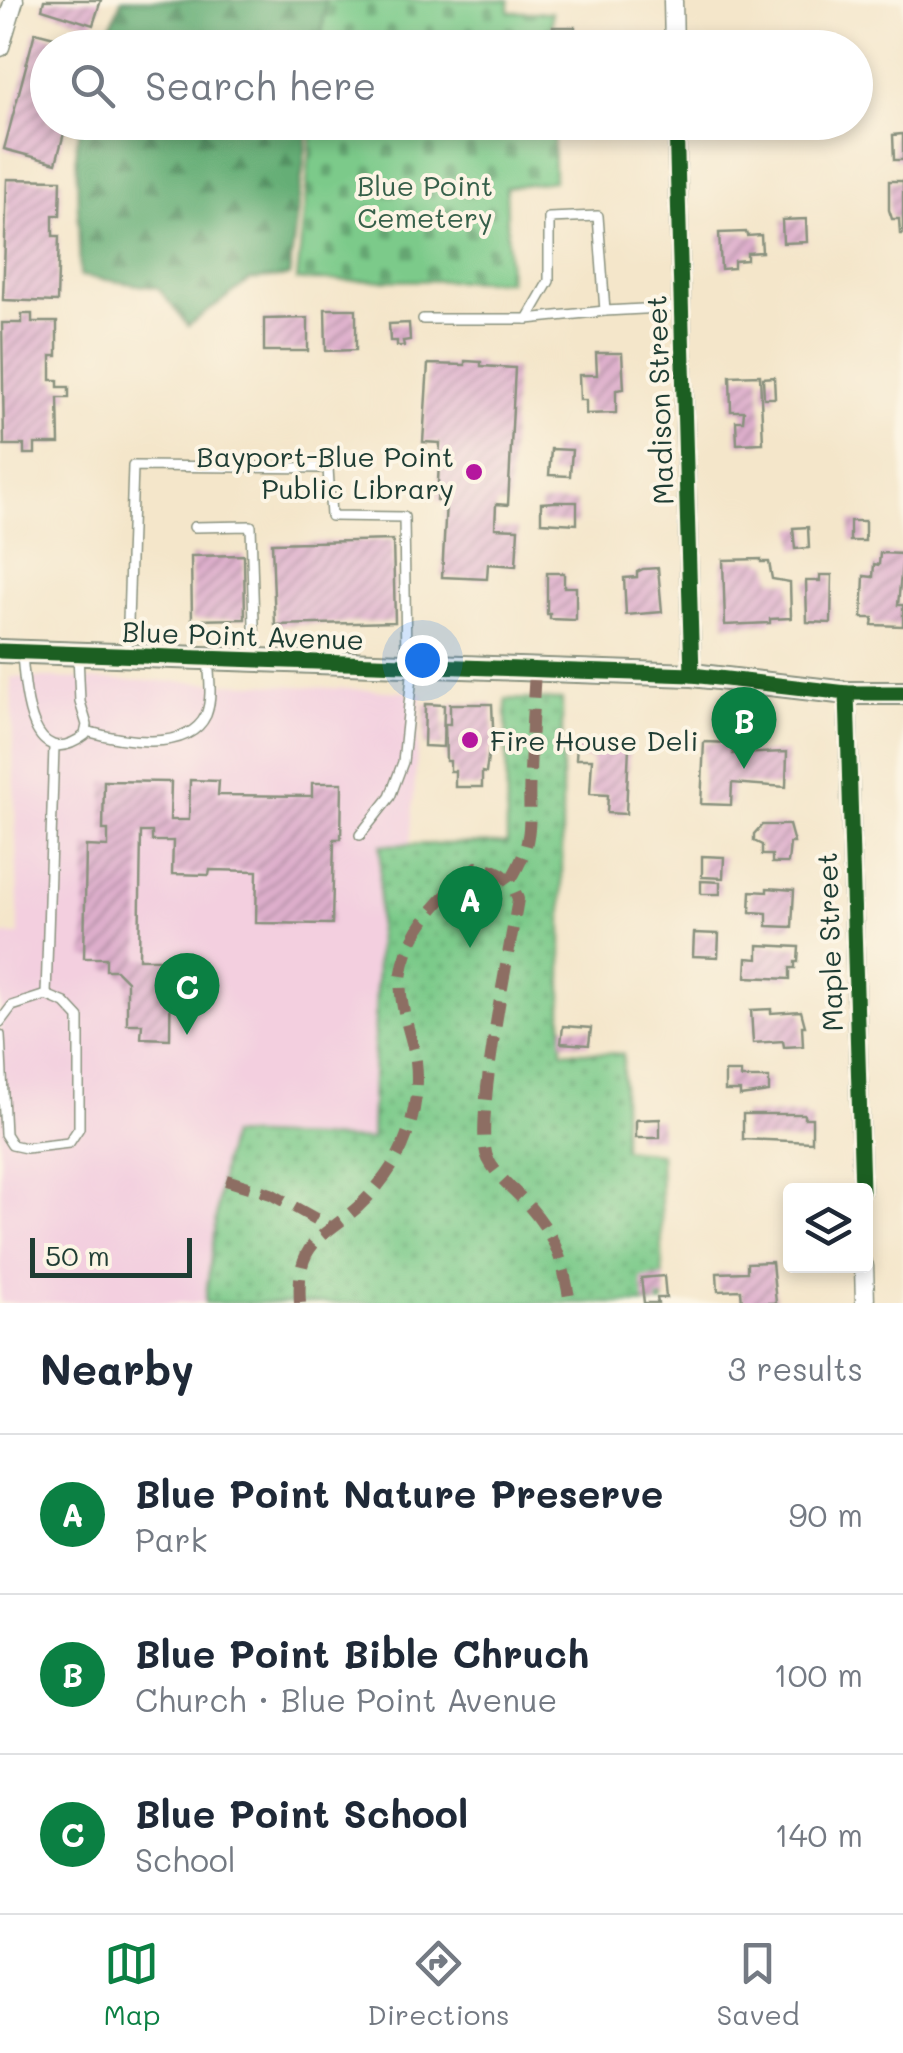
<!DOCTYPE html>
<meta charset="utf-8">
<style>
:root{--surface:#fff;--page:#f2f2f3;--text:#1f2937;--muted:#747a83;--line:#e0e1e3;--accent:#0b8043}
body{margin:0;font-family:Mali,sans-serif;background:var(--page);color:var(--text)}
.controls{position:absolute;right:30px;bottom:30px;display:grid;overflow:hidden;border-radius:10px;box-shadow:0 5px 15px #0003}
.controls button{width:90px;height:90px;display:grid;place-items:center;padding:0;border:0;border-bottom:2px solid var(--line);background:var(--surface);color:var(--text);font:50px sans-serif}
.scale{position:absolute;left:30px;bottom:25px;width:162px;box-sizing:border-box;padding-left:10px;border:5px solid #1f3d34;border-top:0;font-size:28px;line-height:35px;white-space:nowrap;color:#1f3d34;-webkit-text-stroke:8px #fcf5e5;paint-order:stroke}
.you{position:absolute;left:422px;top:660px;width:35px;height:35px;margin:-25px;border:8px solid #fff;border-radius:50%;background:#1a73e8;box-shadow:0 0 0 15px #1a73e833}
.badge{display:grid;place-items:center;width:65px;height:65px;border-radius:50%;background:var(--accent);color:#fff;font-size:32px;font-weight:700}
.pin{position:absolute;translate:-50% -82px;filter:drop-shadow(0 2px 5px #0008)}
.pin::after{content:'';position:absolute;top:52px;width:35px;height:30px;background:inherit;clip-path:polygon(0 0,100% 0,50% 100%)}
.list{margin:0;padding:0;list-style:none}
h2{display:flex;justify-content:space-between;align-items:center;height:130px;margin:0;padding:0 40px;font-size:42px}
h2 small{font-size:32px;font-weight:400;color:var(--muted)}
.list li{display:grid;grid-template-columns:65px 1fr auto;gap:30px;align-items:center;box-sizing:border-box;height:160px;padding:0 40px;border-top:2px solid var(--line)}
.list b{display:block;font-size:38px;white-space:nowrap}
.list p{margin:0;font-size:32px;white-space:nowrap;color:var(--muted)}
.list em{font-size:32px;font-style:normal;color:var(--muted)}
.icon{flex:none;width:55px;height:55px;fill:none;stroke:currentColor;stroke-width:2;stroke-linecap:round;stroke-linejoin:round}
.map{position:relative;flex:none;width:903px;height:1303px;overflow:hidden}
.search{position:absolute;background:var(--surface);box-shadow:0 5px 15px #0003;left:30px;right:30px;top:30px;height:110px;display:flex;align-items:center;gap:25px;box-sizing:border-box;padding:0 35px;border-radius:55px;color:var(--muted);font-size:38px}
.sheet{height:610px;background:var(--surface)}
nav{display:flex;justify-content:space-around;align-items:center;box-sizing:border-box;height:140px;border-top:2px solid var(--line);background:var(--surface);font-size:28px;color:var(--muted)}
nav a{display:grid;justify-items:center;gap:5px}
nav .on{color:var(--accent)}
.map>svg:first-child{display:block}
.built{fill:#f3cfdf}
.forest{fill:url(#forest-firs);stroke:#427655;stroke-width:2.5}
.cemetery{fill:url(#cemetery-stones);stroke:#4e845f;stroke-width:2.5}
.park{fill:url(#park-dots);stroke:#4e845f;stroke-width:2.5}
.building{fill:url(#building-hatch)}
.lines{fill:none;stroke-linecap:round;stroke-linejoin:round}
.service-casing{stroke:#8a927f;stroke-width:12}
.minor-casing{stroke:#8a927f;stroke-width:21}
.tertiary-casing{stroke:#8a927f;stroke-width:26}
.service{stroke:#fff;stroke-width:9}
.minor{stroke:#fff;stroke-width:18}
.tertiary{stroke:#fff;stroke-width:22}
.quiet{stroke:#8d6e63;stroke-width:12;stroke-dasharray:25 12;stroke-linecap:butt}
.cycleway-casing{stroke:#fcf5e5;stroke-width:21}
.cycleway{stroke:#1b5e20;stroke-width:15}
.poi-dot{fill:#b5179e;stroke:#fcf5e5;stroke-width:4}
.labels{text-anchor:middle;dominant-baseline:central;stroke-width:8;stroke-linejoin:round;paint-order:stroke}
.park-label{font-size:28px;fill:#36604a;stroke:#fcf5e5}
.street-label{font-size:28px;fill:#1f3d34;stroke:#fcf5e5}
.poi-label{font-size:28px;fill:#1f3d34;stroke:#fcf5e5;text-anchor:end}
</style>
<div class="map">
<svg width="903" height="1303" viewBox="0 0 903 1303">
<defs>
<pattern id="forest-firs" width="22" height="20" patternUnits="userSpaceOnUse" patternTransform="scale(2.5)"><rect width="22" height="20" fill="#65ae76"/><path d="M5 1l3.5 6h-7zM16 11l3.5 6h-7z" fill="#538f62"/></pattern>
<pattern id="cemetery-stones" width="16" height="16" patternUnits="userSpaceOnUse" patternTransform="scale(2.5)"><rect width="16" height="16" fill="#7cca8a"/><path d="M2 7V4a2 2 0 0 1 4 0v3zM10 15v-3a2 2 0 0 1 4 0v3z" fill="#65a572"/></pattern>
<pattern id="park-dots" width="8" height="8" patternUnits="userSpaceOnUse" patternTransform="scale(2.5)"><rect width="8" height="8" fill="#7cca8a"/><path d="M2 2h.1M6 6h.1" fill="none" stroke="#65a572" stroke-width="1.8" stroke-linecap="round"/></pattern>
<pattern id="building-hatch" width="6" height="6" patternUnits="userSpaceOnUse" patternTransform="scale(2.5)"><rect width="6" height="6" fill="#deafcc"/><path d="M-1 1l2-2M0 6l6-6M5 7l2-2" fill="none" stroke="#b390a6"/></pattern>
</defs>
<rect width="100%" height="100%" fill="#fcf5e5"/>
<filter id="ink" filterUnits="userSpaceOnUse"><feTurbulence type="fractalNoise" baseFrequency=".01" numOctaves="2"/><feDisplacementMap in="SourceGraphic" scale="20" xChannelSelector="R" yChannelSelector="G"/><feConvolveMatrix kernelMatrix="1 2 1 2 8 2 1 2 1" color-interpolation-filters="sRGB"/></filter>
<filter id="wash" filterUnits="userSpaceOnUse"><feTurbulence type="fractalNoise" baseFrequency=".0048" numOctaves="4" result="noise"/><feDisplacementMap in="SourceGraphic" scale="40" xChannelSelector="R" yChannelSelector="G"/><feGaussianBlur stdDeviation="2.25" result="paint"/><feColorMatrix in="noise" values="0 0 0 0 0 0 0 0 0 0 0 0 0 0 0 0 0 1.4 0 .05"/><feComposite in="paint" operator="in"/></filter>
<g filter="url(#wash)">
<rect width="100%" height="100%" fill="#f4e6ca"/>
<path class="built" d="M11,677L260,684L422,693L410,845H381L371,1141L223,1163L205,1303H0V935H19Z"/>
<g class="forest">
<path d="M121,0H326L319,47H103Z"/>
<path d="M82,123H309L289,276L250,280L188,326L158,288L80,276L76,143Z"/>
</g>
<g class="cemetery">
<path d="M326,0H509V12H552V47H321Z"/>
<path d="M313,123H553L554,181L506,187L509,281L297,280Z"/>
</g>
<path class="park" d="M506,699L562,700V1051L623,1054V1149L660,1153L663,1303H205L223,1163L230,1135L371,1140L381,845L507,843Z"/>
<g id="blocks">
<g class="building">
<path d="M44,0H101L93,25L42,9Z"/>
<rect x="553" y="27" width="22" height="21"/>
<path d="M35,32L89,46L48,48V122H67L56,163L4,149Z"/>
<path d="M720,122H739V131L720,132Z"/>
<path d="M903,134V160H894L893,135Z"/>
<path d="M7,179L61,180L60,215H53V236H59L57,302L3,300Z"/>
<path d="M889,181H903V234H900L899,219H892L889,210Z"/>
<path d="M806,219L807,242L783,243L782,220Z"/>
<path d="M746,232L747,236L761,235L762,252L747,253V260L734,261V268L721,269L719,233Z"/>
<path d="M325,309H356V350L326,351Z"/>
<path d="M22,314H32V322H57V356H51V380H58V387H69V398H58L59,444H35V454H24V445H4L2,323H22Z"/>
<path d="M308,318V351H264V319Z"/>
<path d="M409,323L410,340L403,341L404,346H397V341H390L389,324Z"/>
<path d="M596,353H622L624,389L616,390V413L586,414V400H580L579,375H597Z"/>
<path d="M465,361L481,362V366L515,368L508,505L496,504L495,528L518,529L516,566L488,564L487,579L442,577L446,501H437L440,443L423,442L428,364L465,365Z"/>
<path d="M760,375L763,443L737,444L736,421H743L744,411H731L730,376Z"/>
<path d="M774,377L775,398H764L763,378Z"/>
<path d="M551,449L572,450L570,476L549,475Z"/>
<path d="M555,502H577V524L541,522V503Z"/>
<rect x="850" y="521" width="15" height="20"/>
<path d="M808,527L809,548L795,549L793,528Z"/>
<path d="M393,540L395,622L275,625L272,543Z"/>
<path d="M880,553L903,554L898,605H903V626L872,625L873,618H862L864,576L873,577L874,564L879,565Z"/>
<path d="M244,555L245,619L192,620L191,556Z"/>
<path d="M761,559V562H769L772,579L790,582L791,618L770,619V623L725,625L723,560Z"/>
<path d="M658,568L662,612L626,615L624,578L637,577V572L643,569Z"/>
<path d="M547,573H564V587H576V620L550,619V614H547Z"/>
<path d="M820,575H832L831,623L807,622L806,581H820Z"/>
<path d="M425,704L444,705L443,747L424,746Z"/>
<path d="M450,704H492L494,749H489L486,773L482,772V787H455V771H450V761H446L445,724H450Z"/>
<path d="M704,742L733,743V754L787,752L786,787L732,783L731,805L701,804Z"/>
<path d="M577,744L629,746L626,814L607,813L608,795L590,794L592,759H576Z"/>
<path d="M190,780L219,781L218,795L312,796V783H342L341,839H334L332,924L256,923L257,871L210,870L209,875L172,874L173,841H152V832H141L139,959H171L170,1039L141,1038L142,1024H127V981L116,970H106V958H84L86,846L108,847V830H103L104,781L171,782L170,820H189Z"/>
<path d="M762,825H789L794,843H790L788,863H772V855H762V845L754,841V834Z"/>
<path d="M702,856L724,857L723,878L702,877Z"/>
<path d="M701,881L720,882V894H701Z"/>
<path d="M767,888L794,890L792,927L767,926V913L750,912L751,891L767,892Z"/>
<path d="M694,933L719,934L718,957L693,956Z"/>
<path d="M758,945L799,947L798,962H795V968H790V979L746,977L747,958L758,959Z"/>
<path d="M771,1009V1013L801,1011L805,1026H802L803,1046L784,1047L783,1041L753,1043L751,1010Z"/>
<path d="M563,1026L591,1028L589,1045L561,1043Z"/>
<path d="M725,1072H741V1078H769V1092L740,1096V1091H725Z"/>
<path d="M743,1114H804V1118H812V1142L743,1139Z"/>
<path d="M660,1119V1138H636V1120Z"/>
<path d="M772,1262L776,1303H742L741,1290L718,1291L717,1273L747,1272V1263Z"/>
<path d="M664,1276L666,1298H657L658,1303H644L641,1278Z"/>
</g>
</g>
</g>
<g filter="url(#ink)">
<use href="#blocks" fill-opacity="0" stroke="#8a927f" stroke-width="2.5"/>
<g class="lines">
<g class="service-casing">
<g id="service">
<path d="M423,319H527L549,281V218L598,216L605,311L681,307"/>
<path d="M527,319L605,311"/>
<path d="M194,527L251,526L255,657"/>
<path d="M127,653L133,466L328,468L331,516L404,517L406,662"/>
<path d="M22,654C25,690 30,776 85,735L87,725L80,702L78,654"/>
<path d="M86,731C118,740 188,754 206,715C213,697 209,677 208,658"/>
<path d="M360,835L390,797L403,762L413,666"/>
<path d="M46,995L54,747"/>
<path d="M0,1022L12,1006L46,995L65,1003L79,1018V1128L69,1143L26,1148L12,1145L5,1134L0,1035"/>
</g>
</g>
<g class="minor-casing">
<g id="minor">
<path d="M673,0L674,48"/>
<path d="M0,47L14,0"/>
<path d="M676,122L692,675"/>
<path d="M847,693L862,1190"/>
<path d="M864,1266L865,1303"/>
</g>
</g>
<g class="tertiary-casing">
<path id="tertiary" d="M0,651L692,675L847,693H903"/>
</g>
<use href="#service" class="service"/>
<use href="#minor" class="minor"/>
<use href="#tertiary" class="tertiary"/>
<g class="quiet">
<path d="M511,879C537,836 527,820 530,773C531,739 533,704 535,670"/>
<path d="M226,1180L271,1194L330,1227"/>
<path d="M300,1303C296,1240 320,1241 359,1206C379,1187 397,1163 406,1137C415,1114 419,1086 416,1061C412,1035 398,1005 401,978C407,930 441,897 477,867C501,869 510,877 518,899C511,944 472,1126 488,1159C497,1177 516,1191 529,1206C557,1238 563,1262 570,1303"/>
</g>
<g class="cycleway-casing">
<g id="cycleway">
<path d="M676,122L692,675"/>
<path d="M0,651L692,675L847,693H903"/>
<path d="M847,693L862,1190"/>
</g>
</g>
<use href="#cycleway" class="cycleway"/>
</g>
</g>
<g class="poi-dot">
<circle cx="474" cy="472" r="10"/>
<circle cx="470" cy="740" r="10"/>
</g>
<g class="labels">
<g class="park-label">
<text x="425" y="185">Blue Point<tspan x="425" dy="32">Cemetery</tspan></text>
</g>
<g class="street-label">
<text transform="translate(659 400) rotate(-92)">Madison Street</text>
<text transform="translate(243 635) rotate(2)">Blue Point Avenue</text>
<text transform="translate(829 942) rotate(-92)">Maple Street</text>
</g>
<g class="poi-label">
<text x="454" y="456">Bayport-Blue Point<tspan x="454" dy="32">Public Library</tspan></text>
<text x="490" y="740" text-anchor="start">Fire House Deli</text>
</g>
</g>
</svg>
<div class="controls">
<button><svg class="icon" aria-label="layers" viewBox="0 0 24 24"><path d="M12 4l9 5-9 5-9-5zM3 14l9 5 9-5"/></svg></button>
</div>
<div class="scale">50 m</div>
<div class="you"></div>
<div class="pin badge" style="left:470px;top:948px">A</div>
<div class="pin badge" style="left:744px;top:769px">B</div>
<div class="pin badge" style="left:187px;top:1035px">C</div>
<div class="search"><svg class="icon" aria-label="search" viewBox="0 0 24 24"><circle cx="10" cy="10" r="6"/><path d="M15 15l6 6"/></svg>Search here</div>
</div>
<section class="sheet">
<h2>Nearby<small>3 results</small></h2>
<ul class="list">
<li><span class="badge">A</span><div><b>Blue Point Nature Preserve</b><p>Park</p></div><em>90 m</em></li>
<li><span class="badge">B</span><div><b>Blue Point Bible Chruch</b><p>Church · Blue Point Avenue</p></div><em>100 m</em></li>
<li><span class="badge">C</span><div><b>Blue Point School</b><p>School</p></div><em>140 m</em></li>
</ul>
</section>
<nav>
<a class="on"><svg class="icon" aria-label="map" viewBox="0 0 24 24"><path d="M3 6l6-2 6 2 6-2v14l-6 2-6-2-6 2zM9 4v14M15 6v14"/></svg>Map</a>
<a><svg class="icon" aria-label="directions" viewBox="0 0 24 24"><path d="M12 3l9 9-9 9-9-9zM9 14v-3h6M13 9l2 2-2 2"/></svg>Directions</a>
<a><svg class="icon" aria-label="saved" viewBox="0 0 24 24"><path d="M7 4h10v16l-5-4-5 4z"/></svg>Saved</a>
</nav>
